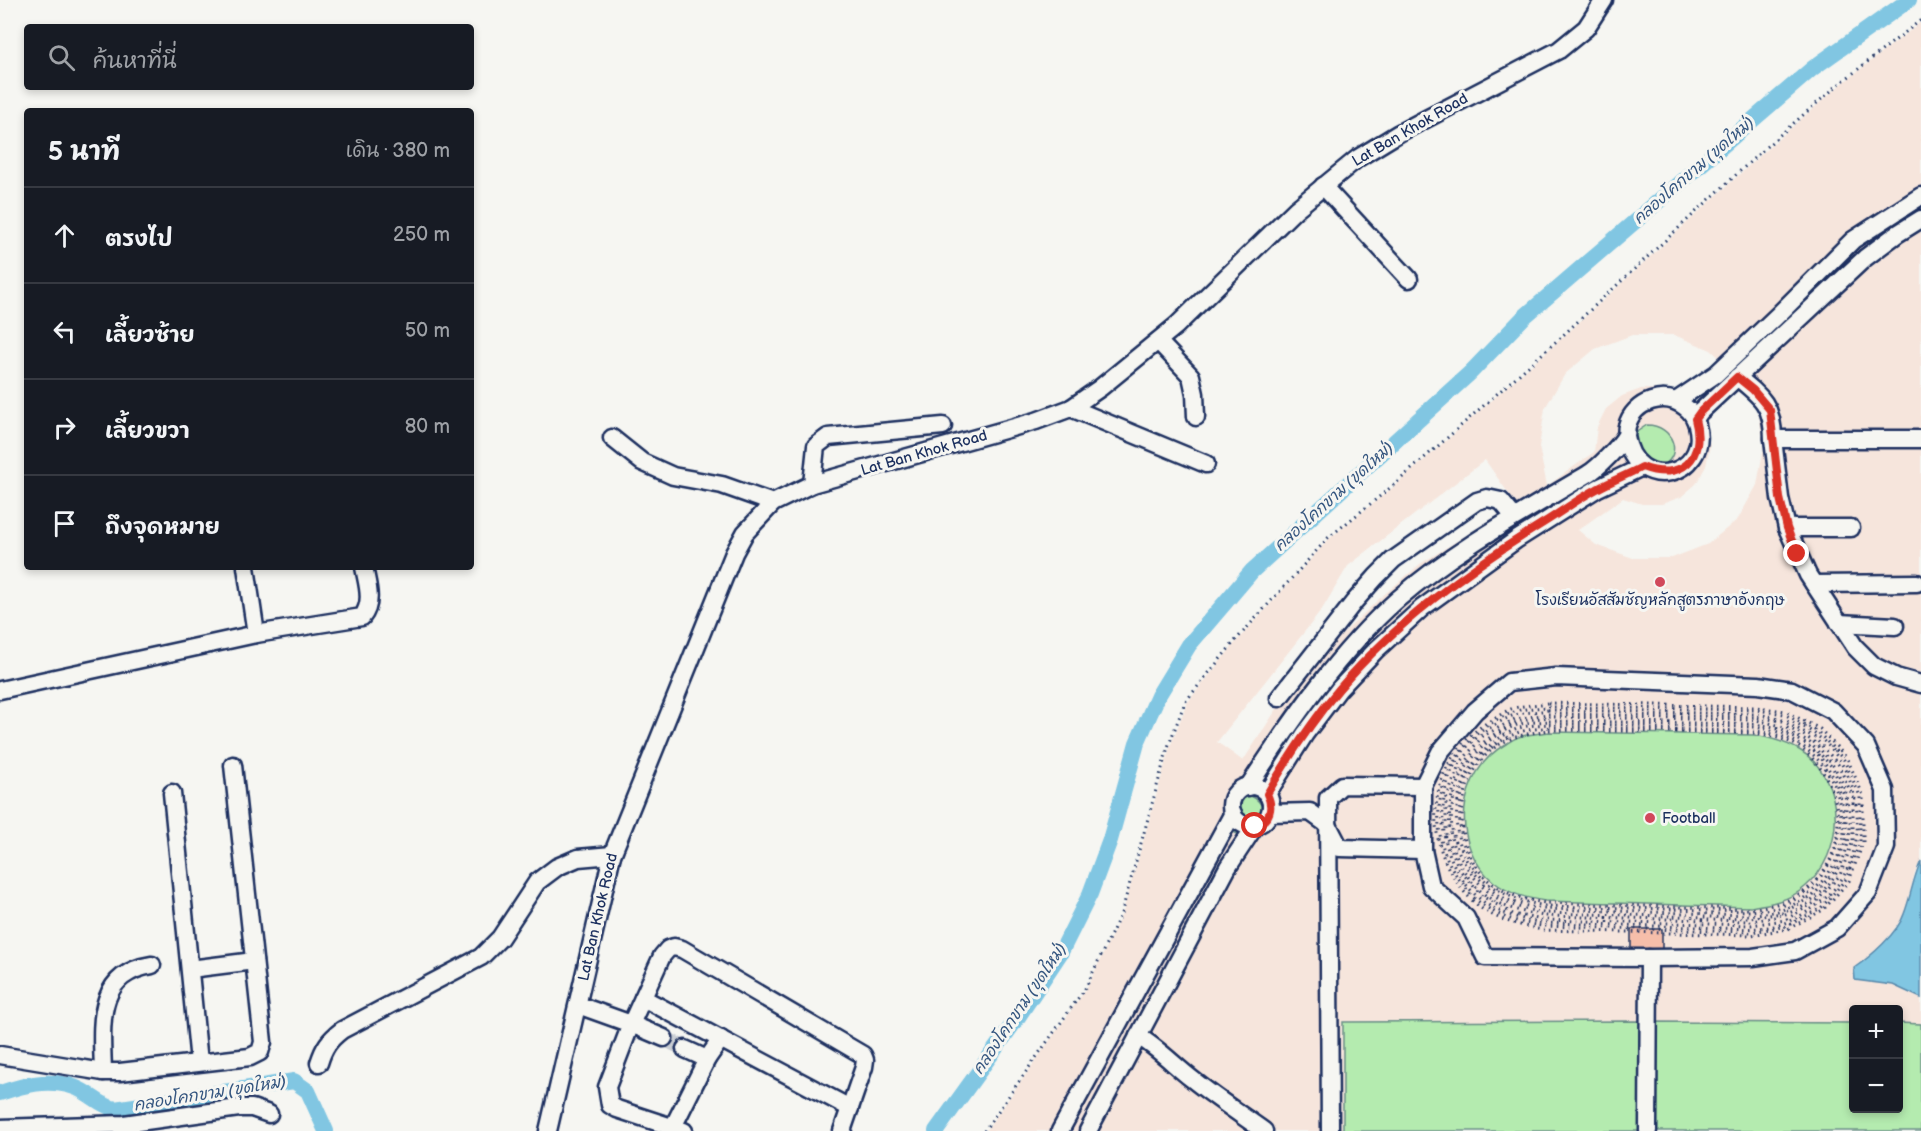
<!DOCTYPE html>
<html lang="th">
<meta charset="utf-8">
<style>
:root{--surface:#171b24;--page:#20242c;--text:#f1f3f6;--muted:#9ea1a6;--line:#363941}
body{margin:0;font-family:"Balsamiq Sans","Playpen Sans Thai",sans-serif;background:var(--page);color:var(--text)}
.controls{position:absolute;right:18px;bottom:18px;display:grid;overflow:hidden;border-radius:6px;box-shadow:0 3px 9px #0003}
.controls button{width:54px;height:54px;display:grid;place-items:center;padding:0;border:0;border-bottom:2px solid var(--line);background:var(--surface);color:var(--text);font:30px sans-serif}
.stop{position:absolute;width:18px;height:18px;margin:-14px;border:4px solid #d93025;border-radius:50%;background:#fff}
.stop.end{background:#d93025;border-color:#fff;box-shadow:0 2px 6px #0008}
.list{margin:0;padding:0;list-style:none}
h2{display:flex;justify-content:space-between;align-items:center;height:78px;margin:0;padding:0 24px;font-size:26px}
h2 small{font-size:20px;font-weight:400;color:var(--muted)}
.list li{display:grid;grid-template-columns:39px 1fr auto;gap:18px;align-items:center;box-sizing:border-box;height:96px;padding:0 24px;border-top:2px solid var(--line)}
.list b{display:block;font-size:22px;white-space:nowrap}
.list em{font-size:20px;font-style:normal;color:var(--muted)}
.icon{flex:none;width:33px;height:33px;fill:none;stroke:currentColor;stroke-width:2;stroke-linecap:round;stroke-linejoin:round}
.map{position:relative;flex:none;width:1921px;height:1131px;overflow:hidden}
.search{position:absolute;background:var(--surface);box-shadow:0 3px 9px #0003;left:24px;top:24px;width:450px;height:66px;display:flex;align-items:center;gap:15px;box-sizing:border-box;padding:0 21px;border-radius:6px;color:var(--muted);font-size:22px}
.panel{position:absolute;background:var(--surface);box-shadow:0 3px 9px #0003;left:24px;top:108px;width:450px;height:462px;border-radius:6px}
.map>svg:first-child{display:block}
.built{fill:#f6e5dc;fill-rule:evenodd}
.green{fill:#b4ebaf;stroke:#688d86;stroke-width:1.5}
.water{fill:#81c6e2;stroke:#588aad;stroke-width:1.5}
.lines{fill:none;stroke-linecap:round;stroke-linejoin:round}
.canal{stroke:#81c6e2;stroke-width:16}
.building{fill:#f6beaa;stroke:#1b2f5e;stroke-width:1.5}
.minor-tunnel{stroke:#caced4;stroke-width:16;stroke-dasharray:16 8;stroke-linecap:butt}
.minor-casing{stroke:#1b2f5e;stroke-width:21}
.path{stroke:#1b2f5e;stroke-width:3;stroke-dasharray:1.5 4.5;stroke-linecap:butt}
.minor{stroke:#f6f6f2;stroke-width:16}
.route{stroke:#d93025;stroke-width:8}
.poi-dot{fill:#d1495b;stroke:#f6f6f2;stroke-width:2}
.labels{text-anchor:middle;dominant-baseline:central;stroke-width:6;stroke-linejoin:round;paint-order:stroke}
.street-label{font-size:15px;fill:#1b2f5e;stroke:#f6f6f2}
.poi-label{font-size:15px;fill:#1b2f5e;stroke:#f6f6f2}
.water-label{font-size:16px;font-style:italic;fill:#34557f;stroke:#f6f6f2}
</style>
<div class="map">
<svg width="1921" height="1131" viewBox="0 0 1921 1131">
<rect width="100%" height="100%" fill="#f6f6f2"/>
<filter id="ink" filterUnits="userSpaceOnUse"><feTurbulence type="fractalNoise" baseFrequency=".0167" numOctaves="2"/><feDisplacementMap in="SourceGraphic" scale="12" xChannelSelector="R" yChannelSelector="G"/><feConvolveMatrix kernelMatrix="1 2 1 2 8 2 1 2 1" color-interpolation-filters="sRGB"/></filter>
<g filter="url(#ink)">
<path class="built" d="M1921,22V861L1915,872L1904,917L1876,952L1854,969L1855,980L1893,985L1921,998V1024L1899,1023L1898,1010H1854L1853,1023L1653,1022L1640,1131V1022H1343V1131H986L1087,988L1123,912L1170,747L1187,703L1236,642L1329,539L1396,485L1561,339L1767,149L1839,86ZM1632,335H1674L1711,350L1740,377L1758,411L1764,446L1757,485L1738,519L1708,544L1672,558H1633L1596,545L1578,530L1623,498L1642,504H1662L1681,497L1696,484L1706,466L1710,446L1707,428L1697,410L1682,397L1663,389H1641L1622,396L1606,409L1597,427L1594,452L1547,486L1539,447L1545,408L1565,374L1595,349ZM1485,460L1516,504L1420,564L1380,598L1326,650L1282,701L1243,761L1217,742L1321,611L1348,566ZM1550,732L1754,735L1776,739L1824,865L1805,888L1779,902L1750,907L1545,901L1519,897L1494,882L1475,860L1465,832Z"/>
<g class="green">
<path d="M1647,425C1673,425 1683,455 1663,465C1659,467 1652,467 1648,468L1631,439L1635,433Z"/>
<path d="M1550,732L1754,735C1771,738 1787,742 1801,751C1847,781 1845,854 1805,887C1789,901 1769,904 1750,907L1545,901C1527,898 1509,894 1494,882C1450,846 1456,772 1506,744C1511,741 1516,737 1522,736C1531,734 1541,733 1550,732Z"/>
<circle cx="1244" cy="815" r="20"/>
<path d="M1640,1021V1131H1343V1022Z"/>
<path d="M1653,1022L1853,1023L1854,1108H1898L1899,1023L1921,1024V1131H1652Z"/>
</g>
<path class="water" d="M1921,861V998L1893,985L1855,980L1854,968C1870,957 1898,933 1904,914C1911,896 1913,878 1921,861Z"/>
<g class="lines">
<g class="canal">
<path d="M0,1093C24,1085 48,1078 74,1087C89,1092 99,1105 115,1109L294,1081L308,1091L326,1131"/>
<path d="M936,1131L1016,1020L1061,952L1090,894L1110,840L1137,743L1158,696L1189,645L1252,571L1470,373L1524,317L1813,68L1909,0"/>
</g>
</g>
<path class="building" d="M1631,929H1662V950L1631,949Z"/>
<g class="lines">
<path class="minor-tunnel" d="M664,1038L685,1049"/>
<g class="minor-casing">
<g id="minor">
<path d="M1323,186L1409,279"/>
<path d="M1158,341L1191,376L1195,394L1196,417"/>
<path d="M1737,377C1762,397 1773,406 1773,439H1921"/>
<path d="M1676,401L1716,374L1780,313L1853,240L1921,196"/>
<path d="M1071,408L1206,464"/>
<path d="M1695,419L1700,412L1865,258L1897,234L1921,219"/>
<path d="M612,438L642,462L673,476L722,485L773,503"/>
<path d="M1773,439L1780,498L1787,528L1808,575L1855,647L1874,666L1896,677L1921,684"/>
<path d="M812,484L816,446L828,437L943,426"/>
<path d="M1787,528H1851"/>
<path d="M246,567L256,634"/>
<path d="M1814,584L1917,583"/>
<path d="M1839,623L1895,626"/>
<path d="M0,690L256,634L362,617C374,602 367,584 364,567"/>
<path d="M1279,698L1354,602L1376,577L1393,560L1477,501L1487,498L1501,501L1514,517"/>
<circle cx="1251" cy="806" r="20"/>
<path d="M1248,787C1292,720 1338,652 1398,599C1455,549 1523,513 1588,474C1597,469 1621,445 1626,435C1627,432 1626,429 1627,426C1630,414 1639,405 1651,401C1663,397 1675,399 1685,407C1691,411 1695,418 1697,425C1711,476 1635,496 1626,436"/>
<path d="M172,793L199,1062"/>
<path d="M1267,794L1305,734L1339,689L1376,650L1422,608L1516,540L1598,488L1642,467"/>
<path d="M1270,813L1310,812L1328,825L1340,848L1423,850V786"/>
<path d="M1423,850L1431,886L1466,918L1485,957L1649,958L1648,1131"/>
<path d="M190,969L254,961"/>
<path d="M643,998L850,1108"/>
<path d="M578,1005L631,1024L664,1038"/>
<path d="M1138,1036C1158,1048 1174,1065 1192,1079C1216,1098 1240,1114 1264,1131"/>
<path d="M685,1049L707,1059"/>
<path d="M0,1055L103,1072H120L250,1057L260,1052L263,1042L233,765"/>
<path d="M319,1063C324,1047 329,1040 342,1030L481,957L500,938L537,882L557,867L578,858L612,855"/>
<path d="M103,1072C102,1026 94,974 152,965"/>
<path d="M673,1127L707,1059L721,1039"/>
<path d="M0,1128L124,1124L239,1108H252L269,1114"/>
<path d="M548,1131L612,855L734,553L745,533L773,503L812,484L1036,421L1071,408L1100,388L1176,326L1296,209L1358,158L1399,133L1559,50L1586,28L1604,0"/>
<path d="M684,1131L617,1109L610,1105L607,1087L631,1024L662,956L668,949L674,947L682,949L863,1055L865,1060L864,1067L842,1131"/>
<path d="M1060,1131L1233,813"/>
<path d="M1088,1131L1228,867L1255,826"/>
<path d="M1330,1131L1328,798L1342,785L1423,786L1440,752L1475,711L1509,682L1556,677L1758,685L1792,690L1833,711L1866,746L1885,790L1886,847L1868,893L1837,928L1795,951L1753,957L1649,958"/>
</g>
</g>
<g class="path">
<path d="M1548,703L1756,707L1785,711L1820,729L1847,758L1863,795V843L1849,881L1823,910L1788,929L1751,935L1542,930C1519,925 1493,920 1475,903C1416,849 1424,756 1495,718C1500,715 1506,711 1511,709C1522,705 1536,705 1548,703Z"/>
<path d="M1548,707L1756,710L1784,714L1818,732L1844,760L1860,796V842L1846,879L1821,908L1787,926L1751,932L1542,926C1517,922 1500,918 1479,902C1473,898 1468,891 1464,885C1414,828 1442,739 1512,713C1522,708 1536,708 1548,707Z"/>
<path d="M1548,710L1756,714C1777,717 1797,721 1815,734C1858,765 1870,832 1843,877C1831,897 1809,913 1787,922C1764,932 1723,928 1697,927C1646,926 1594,924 1543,923C1521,919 1498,914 1480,899C1441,866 1432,806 1456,762C1468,741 1491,725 1512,716C1523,712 1537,712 1548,710Z"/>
<path d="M1548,714L1755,717L1782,721L1814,737L1838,764L1853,797V841L1840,875L1816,902L1785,920L1751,925L1543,920L1513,914L1482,896L1459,869L1446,836V800L1460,763L1483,736L1515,719Z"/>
<path d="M1548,717L1755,720C1775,724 1794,728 1811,740C1816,743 1820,749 1823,753C1862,794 1859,862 1814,899C1796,914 1773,918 1750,921L1544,916C1523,912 1501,908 1484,894C1431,849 1441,763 1500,731C1506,728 1511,724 1517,722C1527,719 1538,719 1548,717Z"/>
<path d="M1549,721L1755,724L1780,728L1810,743L1833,768L1846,799V840L1834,872L1812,897L1782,913L1750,918L1544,913C1523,909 1501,904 1485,889C1470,875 1458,856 1453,835C1444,790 1474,740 1517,725C1527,722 1539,722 1549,721Z"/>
<path d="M1549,724L1755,727C1773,730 1791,734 1807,745C1834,764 1849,807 1843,839C1838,870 1811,899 1782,910C1772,913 1760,913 1750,915L1544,909C1524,906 1505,902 1489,888C1434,842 1452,755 1517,729C1526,725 1539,725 1549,724Z"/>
<path d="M1549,727L1754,731C1772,733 1791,737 1806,749C1863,792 1846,880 1782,906C1772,910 1760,910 1750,911L1545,906C1525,902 1510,898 1493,887C1457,863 1451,806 1471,770C1481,753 1500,740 1517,733C1526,729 1539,729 1549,727Z"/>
<path d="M1549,730L1754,733C1772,736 1792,740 1806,752C1846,788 1851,854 1806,890C1789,903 1770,906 1750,909L1545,903C1526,900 1510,896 1494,885C1451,854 1452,780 1494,748C1510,736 1530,733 1549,730Z"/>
<path d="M984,1131L1086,987L1122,911L1168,747L1185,702L1235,641L1328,538L1395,484L1560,338L1766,147L1838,85L1921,20"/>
</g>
<use href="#minor" class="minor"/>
</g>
</g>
<g class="lines" filter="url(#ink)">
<path class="route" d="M1255,826C1270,820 1274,808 1267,794C1288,758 1312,721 1339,689C1396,622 1469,569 1543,523C1561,512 1578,499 1597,489C1611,481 1627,475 1642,467C1681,482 1706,459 1695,419L1700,412L1737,377L1753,390L1770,410L1780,498L1787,528L1797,554"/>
</g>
<g class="poi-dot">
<circle cx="1660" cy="582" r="6"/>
<circle cx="1650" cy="818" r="6"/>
</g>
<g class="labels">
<g class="street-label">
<text transform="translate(1410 130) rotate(-30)">Lat Ban Khok Road</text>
<text transform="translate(924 453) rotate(-16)">Lat Ban Khok Road</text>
<text transform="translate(598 917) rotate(-77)">Lat Ban Khok Road</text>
</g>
<g class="poi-label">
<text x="1660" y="600">โรงเรียนอัสสัมชัญหลักสูตรภาษาอังกฤษ</text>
<text x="1662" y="818" text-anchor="start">Football</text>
</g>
<g class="water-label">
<text transform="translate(1694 171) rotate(-41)">คลองโคกขาม (ขุดใหม่)</text>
<text transform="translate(1334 497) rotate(-42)">คลองโคกขาม (ขุดใหม่)</text>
<text transform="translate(1020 1009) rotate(-56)">คลองโคกขาม (ขุดใหม่)</text>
<text transform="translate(210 1094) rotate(-9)">คลองโคกขาม (ขุดใหม่)</text>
</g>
</g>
</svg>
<div class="controls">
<button>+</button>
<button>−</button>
</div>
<div class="stop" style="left:1255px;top:826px"></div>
<div class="stop end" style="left:1797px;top:554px"></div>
<div class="search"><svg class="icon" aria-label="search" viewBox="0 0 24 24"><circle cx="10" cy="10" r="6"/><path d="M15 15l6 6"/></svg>ค้นหาที่นี่</div>
<section class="panel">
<h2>5 นาที<small>เดิน · 380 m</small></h2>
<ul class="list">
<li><svg class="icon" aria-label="ahead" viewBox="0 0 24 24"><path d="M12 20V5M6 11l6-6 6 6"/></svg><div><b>ตรงไป</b></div><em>250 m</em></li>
<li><svg class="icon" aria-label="left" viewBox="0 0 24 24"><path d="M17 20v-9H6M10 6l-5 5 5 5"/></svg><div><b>เลี้ยวซ้าย</b></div><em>50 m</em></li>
<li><svg class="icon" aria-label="right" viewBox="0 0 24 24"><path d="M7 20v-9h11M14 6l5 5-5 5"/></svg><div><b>เลี้ยวขวา</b></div><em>80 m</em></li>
<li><svg class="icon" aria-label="arrive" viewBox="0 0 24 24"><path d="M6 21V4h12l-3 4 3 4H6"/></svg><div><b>ถึงจุดหมาย</b></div></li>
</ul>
</section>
</div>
